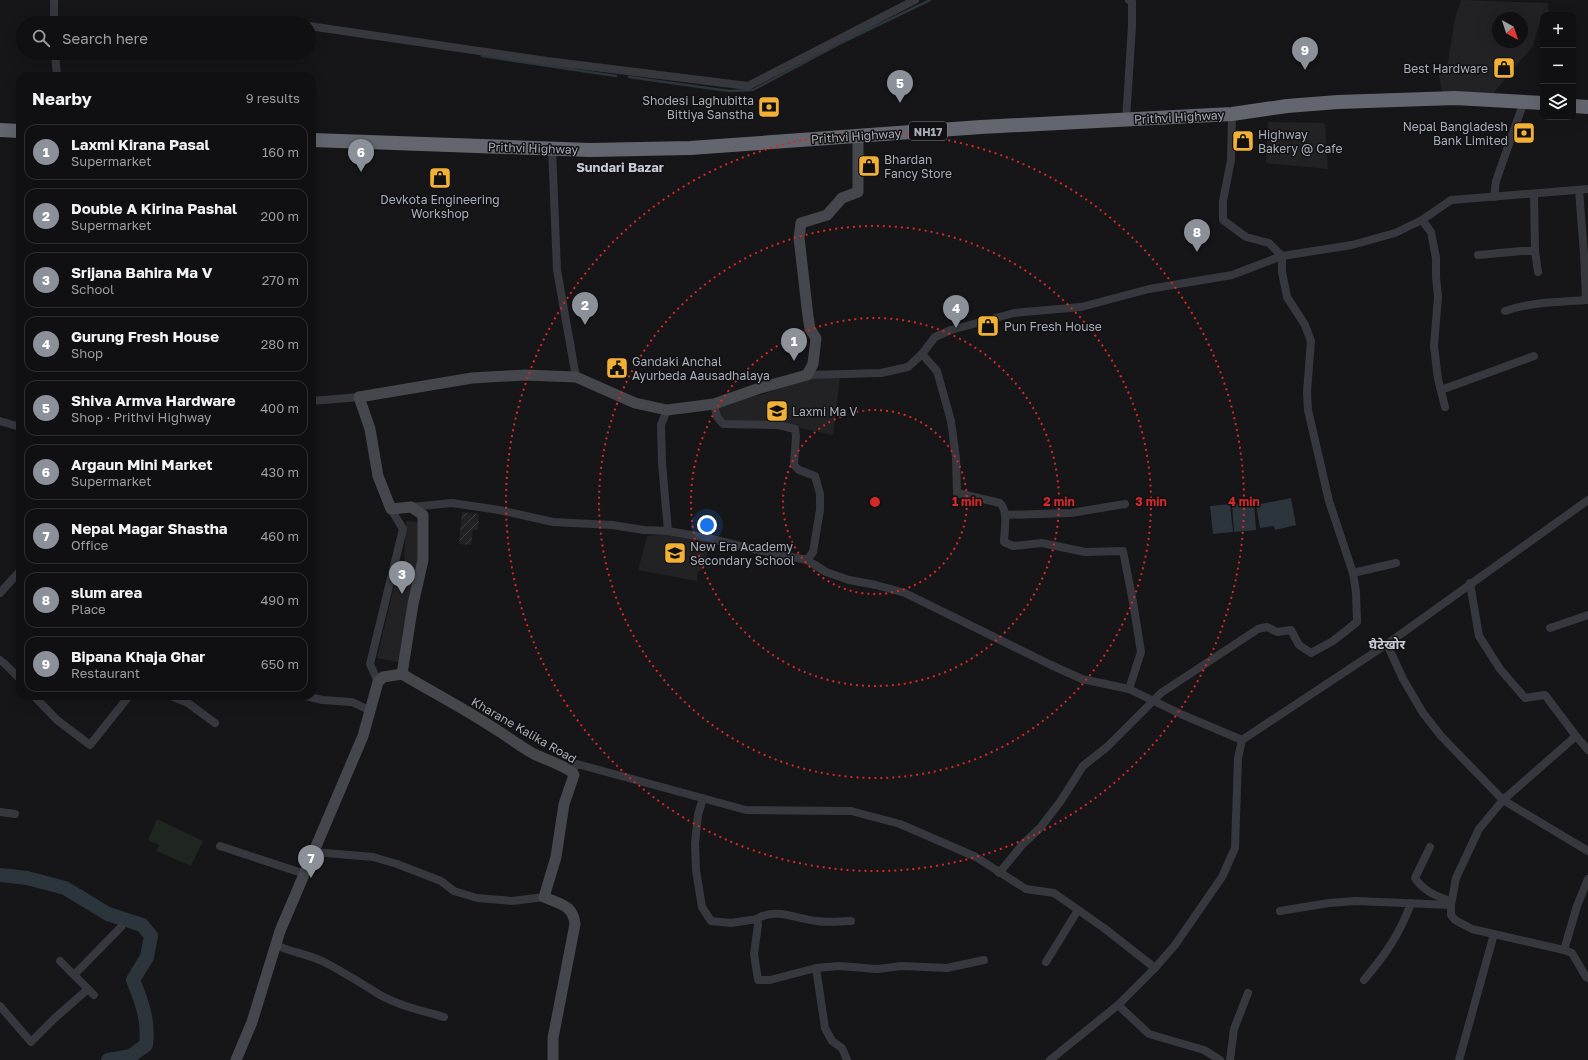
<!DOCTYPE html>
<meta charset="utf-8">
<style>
:root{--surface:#101012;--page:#1e1e20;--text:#f1f3f6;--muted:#9c9d9f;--line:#303032;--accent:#8c9099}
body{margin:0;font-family:"Golos Text","Noto Sans Devanagari",sans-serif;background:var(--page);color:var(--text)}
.controls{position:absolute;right:12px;top:12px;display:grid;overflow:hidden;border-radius:8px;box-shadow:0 4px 16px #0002}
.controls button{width:36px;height:36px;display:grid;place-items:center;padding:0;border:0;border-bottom:1px solid var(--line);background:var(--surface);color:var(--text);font:20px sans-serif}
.compass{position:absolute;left:1492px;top:12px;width:36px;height:36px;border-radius:50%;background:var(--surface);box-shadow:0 4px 16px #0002;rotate:141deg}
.you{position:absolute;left:707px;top:525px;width:14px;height:14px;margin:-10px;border:3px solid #fff;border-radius:50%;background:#1a73e8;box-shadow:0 0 0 6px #1a73e833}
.badge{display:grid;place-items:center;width:26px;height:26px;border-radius:50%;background:var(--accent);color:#fff;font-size:13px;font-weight:700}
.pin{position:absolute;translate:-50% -33px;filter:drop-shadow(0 1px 2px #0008)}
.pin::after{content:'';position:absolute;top:21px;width:14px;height:12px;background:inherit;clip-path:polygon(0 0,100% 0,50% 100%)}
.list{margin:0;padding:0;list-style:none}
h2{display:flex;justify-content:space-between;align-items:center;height:52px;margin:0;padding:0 16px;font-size:17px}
h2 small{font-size:13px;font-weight:400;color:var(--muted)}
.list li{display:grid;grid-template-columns:26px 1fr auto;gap:12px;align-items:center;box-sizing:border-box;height:56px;margin:0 8px 8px;padding:0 8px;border:1px solid var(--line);border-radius:12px}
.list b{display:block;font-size:15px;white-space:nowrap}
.list p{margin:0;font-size:13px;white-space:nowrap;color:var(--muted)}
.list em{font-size:13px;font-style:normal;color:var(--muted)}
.icon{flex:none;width:22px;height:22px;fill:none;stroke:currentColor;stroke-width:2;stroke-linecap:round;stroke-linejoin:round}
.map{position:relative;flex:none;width:1588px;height:1060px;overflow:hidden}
.search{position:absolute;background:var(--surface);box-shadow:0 4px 16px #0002;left:16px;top:16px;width:300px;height:44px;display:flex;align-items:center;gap:10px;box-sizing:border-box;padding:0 14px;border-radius:22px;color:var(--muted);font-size:15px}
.panel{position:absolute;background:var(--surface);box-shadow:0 4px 16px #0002;left:16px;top:72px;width:300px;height:628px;border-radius:12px}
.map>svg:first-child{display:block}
.built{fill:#222225;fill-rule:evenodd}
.industrial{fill:url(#industrial-furrows)}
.green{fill:#1e261f}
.water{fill:#2c353c}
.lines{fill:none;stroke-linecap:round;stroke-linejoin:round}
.stream{stroke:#2c353c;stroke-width:2.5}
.river{stroke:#2c353c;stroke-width:14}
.street{stroke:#37383d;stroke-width:8}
.secondary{stroke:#45474d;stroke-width:11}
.highway{stroke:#63666e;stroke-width:14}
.ring{fill:none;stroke:#d62828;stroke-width:2;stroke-dasharray:2 4}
.labels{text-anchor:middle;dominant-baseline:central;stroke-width:3;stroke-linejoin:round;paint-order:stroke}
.shield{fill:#111113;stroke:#7b7e86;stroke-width:1}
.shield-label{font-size:11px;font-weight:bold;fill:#a8adb8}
.poi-label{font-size:12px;fill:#a8adb8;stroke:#111113;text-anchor:start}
.street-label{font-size:12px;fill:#a8adb8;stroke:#111113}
.neighbourhood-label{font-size:13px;font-weight:bold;fill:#c9ccd4;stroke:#111113}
.centre{fill:#d62828;stroke:#111113;stroke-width:2}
.ring-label{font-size:12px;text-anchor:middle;font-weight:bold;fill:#d62828;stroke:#111113;stroke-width:3;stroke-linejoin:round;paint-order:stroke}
</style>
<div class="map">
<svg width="1588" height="1060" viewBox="0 0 1588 1060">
<defs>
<pattern id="industrial-furrows" width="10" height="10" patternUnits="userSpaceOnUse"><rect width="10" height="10" fill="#222225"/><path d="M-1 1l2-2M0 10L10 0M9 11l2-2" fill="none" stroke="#3f3f43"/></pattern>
</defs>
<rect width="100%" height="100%" fill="#161618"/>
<g class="built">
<path d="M1461,0L1548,3L1549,15H1543V18H1541L1533,46L1491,96L1443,98L1439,76L1441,70L1447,68L1455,18ZM1498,18H1522V42H1498Z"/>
<path d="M1268,122L1325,123L1328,169L1266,163Z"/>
<path d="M815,377H840L833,435L796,427L724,422L719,417V404L764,394L792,383Z"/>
<path d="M406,521L421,522L420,554L403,663L377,658L398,570L404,563Z"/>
<path d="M677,534L709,540L705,566L697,573V581L638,570L647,536Z"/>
</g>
<path class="industrial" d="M462,512L479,514L478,530H473L471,545L459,544Z"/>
<path class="green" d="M157,819L203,841L191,866L156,851L159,845L148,840Z"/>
<g class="water">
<path d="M1291,498L1296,525L1275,530L1274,526L1260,528L1256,505Z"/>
<path d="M1254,503L1256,530L1234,532L1232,504Z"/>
<path d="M1230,504L1233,532L1213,534L1210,506Z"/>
</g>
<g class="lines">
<g class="stream">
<path d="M482,56L616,76"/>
<path d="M629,77L729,91L753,90L843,42L930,0"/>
</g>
<path class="river" d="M0,875L27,878L65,888L108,914L142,925L151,936L147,957L133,980C142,1002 149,1021 146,1045L131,1056L108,1060"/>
<g class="street">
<path d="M54,0V23"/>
<path d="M309,26L547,61L748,86L915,0"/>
<path d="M55,53L57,76"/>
<path d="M1126,120L1132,26V2L1129,0"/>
<path d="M552,148L557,270L576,377"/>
<path d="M1579,190L1584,254L1586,300H1588"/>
<path d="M1534,194L1535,251L1538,272"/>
<path d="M1494,197L1496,181L1524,101"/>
<path d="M1422,220L1431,232L1436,258V277L1438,297L1434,346L1438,379L1445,407"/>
<path d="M1478,255L1522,251H1535"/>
<path d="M1505,311C1531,302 1558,302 1586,300"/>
<path d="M922,354L937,371L951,421L956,458L957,493L1000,503C1009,512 1004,530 1004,542L1013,546L1042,543L1085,552L1123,551L1133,602L1141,652L1129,689"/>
<path d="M807,375L881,373L908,367L922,354L935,337L951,330L1014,313L1081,307L1149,289L1232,275L1282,256L1352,245L1395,233L1422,220L1451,200L1588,189"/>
<path d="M1441,390L1534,356"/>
<path d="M312,401L359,397"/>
<path d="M714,404L717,417L723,424L778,425L795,429L796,436L794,465L799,470L815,476L820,494V510L813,552L807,560"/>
<path d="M667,410L661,425L662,463L668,531"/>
<path d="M0,421L20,427"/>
<path d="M411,507L452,503L499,510L553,522L612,525L644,530L668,531L708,538L744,547L807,560L826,572L849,580L876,585L905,593L1051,665L1082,679L1129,689L1183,715L1242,740"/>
<path d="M1005,515L1071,513L1125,504"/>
<path d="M1353,573L1396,563"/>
<path d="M1470,583L1479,636L1500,669L1525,698L1545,695L1576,736L1503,800L1479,829L1456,878L1451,905V915L1455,920L1472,929L1564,950L1572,953L1586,977L1588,978"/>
<path d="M0,593L20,571"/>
<path d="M1550,628L1588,615"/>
<path d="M1387,644L1403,679L1423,713L1441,736L1503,800L1588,851"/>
<path d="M0,660L5,664L20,679"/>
<path d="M378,682L370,664L403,529L391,509"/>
<path d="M34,696L57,720L90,745L129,696"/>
<path d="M171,696L188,703L215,723"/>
<path d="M306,696L322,700L352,702L369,710"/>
<path d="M1576,736L1588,750"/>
<path d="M572,771L577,764L746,810L851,811L900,824L976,857L1026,889L1054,893L1104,928L1155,968"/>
<path d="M703,798L698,815L695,843L696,870L702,907L711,921L731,923L757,919L758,925L754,954L758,980H770L816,968L825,1028L832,1041L842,1048L847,1060"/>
<path d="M0,812L15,814"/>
<path d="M220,846L305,874"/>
<path d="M1430,847L1415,878C1423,891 1437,897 1451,901"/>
<path d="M314,852L373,857L397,864L441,881L454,891L477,898L512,901L544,897"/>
<path d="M999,873L1023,844L1040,828L1060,802L1083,766L1107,747L1161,693L1258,629L1267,627L1277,632L1291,630L1299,645L1311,653L1333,641L1357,622L1356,592L1353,573L1329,501L1308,410L1307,392L1311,341L1305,325L1287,297L1282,272V256L1269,243L1246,237L1223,220V201L1231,160L1232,114"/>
<path d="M1280,911L1329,903L1356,901L1451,905"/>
<path d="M757,919C775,907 797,919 817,921C828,923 840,921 851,921"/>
<path d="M276,945C290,952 307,954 322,961C342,971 361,983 380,995C400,1006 423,1011 444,1017"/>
<path d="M1564,950L1577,906L1588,879"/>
<path d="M60,961L88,989"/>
<path d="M1046,962L1078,910"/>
<path d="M816,968L839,966L877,969L902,966L947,968L984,960"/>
<path d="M74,975L121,927"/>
<path d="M1364,980C1385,955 1400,934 1411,903"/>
<path d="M1118,1005L1149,1034L1204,1050L1220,1060"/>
<path d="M0,1006L31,1042L55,1018L88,989L94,995"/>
<path d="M1050,1060L1118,1005L1155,968L1175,945L1222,877L1235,848L1238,758L1242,740L1387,644L1588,500"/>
<path d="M1230,1060L1234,1029L1248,993"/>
<path d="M1459,1060L1494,934"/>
</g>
<g class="secondary">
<path d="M402,674C432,692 463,708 492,727C506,735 519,746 534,754C542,758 571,768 574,775L564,804L556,857L544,897C560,904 573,905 575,924L553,1038V1060"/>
<path d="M236,1060L252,1022L280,931L363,736L378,682L383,677L402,674L413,604L423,560V515L411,507L391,509L378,476L370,429L359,397L472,378L525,375L576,377L635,403L667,410L714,404L760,388L807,375L813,364L816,338L810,329L808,316L799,238L801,223L827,215L842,198L858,192V135"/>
</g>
<g class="highway">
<path d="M1573,106L1588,107"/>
<path d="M0,130L20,131"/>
<path d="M312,140L590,150L690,148L981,127L1232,114L1287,106L1338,102L1455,98L1543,103"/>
</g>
</g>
<g class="ring">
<circle cx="875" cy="502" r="92"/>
<circle cx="875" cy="502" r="184"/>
<circle cx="875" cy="502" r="276"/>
<circle cx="875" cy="502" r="369"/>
</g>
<defs>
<g id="shop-square" transform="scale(1.15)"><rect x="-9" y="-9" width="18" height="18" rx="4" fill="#f2b134" stroke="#111113"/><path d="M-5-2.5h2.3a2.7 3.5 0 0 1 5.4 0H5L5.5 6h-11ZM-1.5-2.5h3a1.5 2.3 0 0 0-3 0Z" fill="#111"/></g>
<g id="bank-square" transform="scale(1.15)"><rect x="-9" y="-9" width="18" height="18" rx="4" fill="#f2b134" stroke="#111113"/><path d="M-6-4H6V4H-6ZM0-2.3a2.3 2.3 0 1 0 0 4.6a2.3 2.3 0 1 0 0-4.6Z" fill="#111"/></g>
<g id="civic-square" transform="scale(1.15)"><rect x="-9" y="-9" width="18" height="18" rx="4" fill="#f2b134" stroke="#111113"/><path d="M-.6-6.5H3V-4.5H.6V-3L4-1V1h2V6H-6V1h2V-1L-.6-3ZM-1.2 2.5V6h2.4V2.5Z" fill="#111"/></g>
<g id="school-square" transform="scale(1.15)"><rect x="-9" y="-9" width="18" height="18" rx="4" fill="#f2b134" stroke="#111113"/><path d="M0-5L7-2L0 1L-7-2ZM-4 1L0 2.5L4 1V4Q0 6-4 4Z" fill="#111"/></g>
</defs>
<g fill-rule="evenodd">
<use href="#shop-square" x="1504" y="68"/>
<use href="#bank-square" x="769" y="107"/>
<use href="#bank-square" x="1524" y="133"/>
<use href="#shop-square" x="1243" y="141"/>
<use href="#shop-square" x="869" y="166"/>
<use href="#shop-square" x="440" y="178"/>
<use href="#shop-square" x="988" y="326"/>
<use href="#civic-square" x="617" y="368"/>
<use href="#school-square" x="777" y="411"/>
<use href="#school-square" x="675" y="553"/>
</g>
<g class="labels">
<rect class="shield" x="909" y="122" width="38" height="18" rx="3"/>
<g class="shield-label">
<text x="928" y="131">NH17</text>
</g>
<g class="poi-label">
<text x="1488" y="68" text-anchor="end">Best Hardware</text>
<text x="754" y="100" text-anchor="end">Shodesi Laghubitta<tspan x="754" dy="14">Bittiya Sanstha</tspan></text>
<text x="1508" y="126" text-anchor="end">Nepal Bangladesh<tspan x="1508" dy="14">Bank Limited</tspan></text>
<text x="1258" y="134">Highway<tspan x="1258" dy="14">Bakery @ Cafe</tspan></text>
<text x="884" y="159">Bhardan<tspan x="884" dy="14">Fancy Store</tspan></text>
<text x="440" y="199" text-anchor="middle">Devkota Engineering<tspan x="440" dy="14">Workshop</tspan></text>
<text x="1004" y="326">Pun Fresh House</text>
<text x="632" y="361">Gandaki Anchal<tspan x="632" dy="14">Ayurbeda Aausadhalaya</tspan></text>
<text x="792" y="411">Laxmi Ma V</text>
<text x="690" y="546">New Era Academy<tspan x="690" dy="14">Secondary School</tspan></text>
</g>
<g class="street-label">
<text transform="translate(1179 117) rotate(-3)">Prithvi Highway</text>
<text transform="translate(856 136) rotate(-4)">Prithvi Highway</text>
<text transform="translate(533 148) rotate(2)">Prithvi Highway</text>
<text transform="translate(524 730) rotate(30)">Kharane Kalika Road</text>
</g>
<g class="neighbourhood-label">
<text x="620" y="167">Sundari Bazar</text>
<text x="1387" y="644">घैटेखोर</text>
</g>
</g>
<circle cx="875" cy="502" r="6" class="centre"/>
<g class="ring-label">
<text x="967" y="506">1 min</text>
<text x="1059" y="506">2 min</text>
<text x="1151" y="506">3 min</text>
<text x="1244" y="506">4 min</text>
</g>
</svg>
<div class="controls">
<button>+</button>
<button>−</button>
<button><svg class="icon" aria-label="layers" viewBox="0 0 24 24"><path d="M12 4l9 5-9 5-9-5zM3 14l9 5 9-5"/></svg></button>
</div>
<svg class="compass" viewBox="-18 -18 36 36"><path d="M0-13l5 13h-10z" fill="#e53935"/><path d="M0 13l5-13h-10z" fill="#9c9d9f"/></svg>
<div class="you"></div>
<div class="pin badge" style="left:794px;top:361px">1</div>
<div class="pin badge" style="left:585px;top:325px">2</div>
<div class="pin badge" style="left:402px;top:594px">3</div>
<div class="pin badge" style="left:956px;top:328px">4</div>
<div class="pin badge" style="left:900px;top:103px">5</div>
<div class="pin badge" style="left:361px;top:172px">6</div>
<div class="pin badge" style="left:311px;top:878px">7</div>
<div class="pin badge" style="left:1197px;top:252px">8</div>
<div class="pin badge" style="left:1305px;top:70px">9</div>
<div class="search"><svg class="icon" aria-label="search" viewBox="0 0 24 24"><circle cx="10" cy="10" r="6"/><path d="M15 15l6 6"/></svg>Search here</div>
<section class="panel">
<h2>Nearby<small>9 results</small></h2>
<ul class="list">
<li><span class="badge">1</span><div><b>Laxmi Kirana Pasal</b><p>Supermarket</p></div><em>160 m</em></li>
<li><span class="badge">2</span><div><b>Double A Kirina Pashal</b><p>Supermarket</p></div><em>200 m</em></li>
<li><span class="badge">3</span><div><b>Srijana Bahira Ma V</b><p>School</p></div><em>270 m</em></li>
<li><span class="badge">4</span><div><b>Gurung Fresh House</b><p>Shop</p></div><em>280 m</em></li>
<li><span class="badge">5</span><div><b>Shiva Armva Hardware</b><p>Shop · Prithvi Highway</p></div><em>400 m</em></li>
<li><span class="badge">6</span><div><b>Argaun Mini Market</b><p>Supermarket</p></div><em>430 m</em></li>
<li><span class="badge">7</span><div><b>Nepal Magar Shastha</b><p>Office</p></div><em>460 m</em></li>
<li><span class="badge">8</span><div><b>slum area</b><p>Place</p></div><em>490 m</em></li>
<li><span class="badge">9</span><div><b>Bipana Khaja Ghar</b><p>Restaurant</p></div><em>650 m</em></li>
</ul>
</section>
</div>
